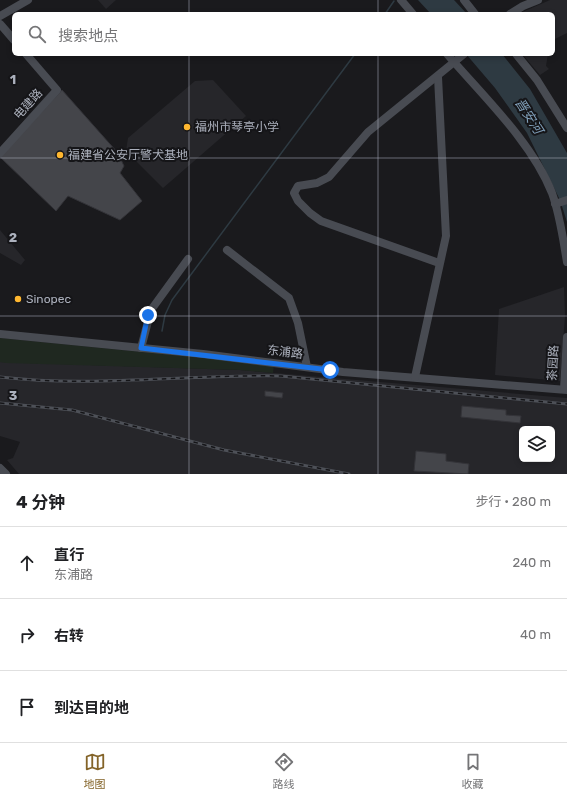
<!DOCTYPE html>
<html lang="zh">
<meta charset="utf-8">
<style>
:root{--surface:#fff;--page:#f6f6f6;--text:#202124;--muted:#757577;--line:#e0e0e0;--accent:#846429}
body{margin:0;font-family:Rubik,"Noto Sans SC",sans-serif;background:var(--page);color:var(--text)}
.controls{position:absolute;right:12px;bottom:12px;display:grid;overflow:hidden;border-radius:6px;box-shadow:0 2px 6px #0003}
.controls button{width:36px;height:36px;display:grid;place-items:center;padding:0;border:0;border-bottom:1px solid var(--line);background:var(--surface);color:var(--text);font:20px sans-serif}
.stop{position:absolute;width:12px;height:12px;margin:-9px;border:3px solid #1a73e8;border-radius:50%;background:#fff}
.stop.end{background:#1a73e8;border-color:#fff;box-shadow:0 1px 4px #0008}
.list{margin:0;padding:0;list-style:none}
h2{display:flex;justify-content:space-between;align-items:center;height:52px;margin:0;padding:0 16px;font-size:17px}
h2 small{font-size:13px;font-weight:400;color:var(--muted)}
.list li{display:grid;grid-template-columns:26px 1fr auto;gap:12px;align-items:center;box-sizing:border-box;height:72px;padding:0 16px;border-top:1px solid var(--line)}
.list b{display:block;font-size:15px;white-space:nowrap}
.list p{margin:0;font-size:13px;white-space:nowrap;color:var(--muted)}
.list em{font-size:13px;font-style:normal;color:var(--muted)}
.icon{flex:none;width:22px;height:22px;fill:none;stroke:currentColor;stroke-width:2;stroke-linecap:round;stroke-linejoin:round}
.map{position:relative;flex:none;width:567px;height:474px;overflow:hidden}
.search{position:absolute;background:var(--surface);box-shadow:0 2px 6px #0003;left:12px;right:12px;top:12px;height:44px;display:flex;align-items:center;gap:10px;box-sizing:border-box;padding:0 14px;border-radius:6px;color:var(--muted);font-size:15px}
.sheet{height:268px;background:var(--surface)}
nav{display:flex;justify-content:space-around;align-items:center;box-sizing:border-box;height:56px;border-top:1px solid var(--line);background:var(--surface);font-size:11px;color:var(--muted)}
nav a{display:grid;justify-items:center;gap:2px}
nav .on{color:var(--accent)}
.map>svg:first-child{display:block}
.built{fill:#26262a;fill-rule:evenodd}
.green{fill:#1f2820}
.water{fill:#2e3a42}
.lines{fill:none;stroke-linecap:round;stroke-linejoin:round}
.stream{stroke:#2e3a42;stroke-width:1.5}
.building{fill:#44454a;stroke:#343439}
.secondary{stroke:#484b52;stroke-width:8}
.rail-casing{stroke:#4d5057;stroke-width:3}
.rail{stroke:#151518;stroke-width:1.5;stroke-dasharray:4.5;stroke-linecap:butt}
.route{stroke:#1a73e8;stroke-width:5}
.grid{fill:none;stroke:#acb1bd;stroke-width:1;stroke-opacity:0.55}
.poi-dot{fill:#ffb730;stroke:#151518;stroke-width:1.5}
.labels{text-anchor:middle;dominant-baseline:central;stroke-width:4;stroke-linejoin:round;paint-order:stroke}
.street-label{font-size:12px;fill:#acb1bd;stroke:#151518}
.poi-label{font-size:12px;fill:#acb1bd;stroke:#151518;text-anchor:start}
.water-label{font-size:13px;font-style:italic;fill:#81a0ba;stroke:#151518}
.grid-label{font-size:13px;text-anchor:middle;font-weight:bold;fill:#acb1bd;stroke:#151518;stroke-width:4;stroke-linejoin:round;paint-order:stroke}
</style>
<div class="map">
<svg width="567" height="474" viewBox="0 0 567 474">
<rect width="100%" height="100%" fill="#1a1a1d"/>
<g class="built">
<path d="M98,0H116L106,9Z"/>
<path d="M550,0H567V33L553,40V14H518Z"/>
<path d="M520,54H548L546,66L549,69L540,75L523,55Z"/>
<path d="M213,80L246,116L163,188L126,151L128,138L195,81Z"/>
<path d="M0,230L25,260L21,265L0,253Z"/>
<path d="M564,287L565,316L560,381L495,375L499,309Z"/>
<path d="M0,362L240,370L567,398V474H19L7,460L13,458L20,442L0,436ZM522,429H552V459H522Z"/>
</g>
<path class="green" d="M0,338L274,365L273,373L240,370L6,363L0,362Z"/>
<g class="water">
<path d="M418,0H454L467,14H431Z"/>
<path d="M466,54H502L530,89L567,153V222L560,200L527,133L495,88Z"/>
</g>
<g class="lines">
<g class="stream">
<path d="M385,14L394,1"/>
<path d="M162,331L165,315L172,300L355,54"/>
</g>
</g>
<g class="building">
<path d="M62,90L117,152L124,166L120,173L142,201L120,220L68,196L56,211L0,157Z"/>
<path d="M265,391L283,393L282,398L265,396Z"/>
<path d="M462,406L506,410V415L521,416L520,423L461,417Z"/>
<path d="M416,451L446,454V461L469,464L468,474L414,471Z"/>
</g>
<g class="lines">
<g class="secondary">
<path d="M401,0L413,14"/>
<path d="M464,0L475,14"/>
<path d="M510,14L523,6L538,0"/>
<path d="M0,16L28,0"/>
<path d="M0,24L14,40"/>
<path d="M447,54C483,96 532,142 552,193C560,215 563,239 567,262"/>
<path d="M516,54L537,80L567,128"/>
<path d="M0,153L57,90L26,54"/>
<path d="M555,204L567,200"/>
<path d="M227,250L289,298L298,323L307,367"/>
<path d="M439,263L321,221L310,213L298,201L294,193L298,186L317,183L329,177L368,132L464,54"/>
<path d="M0,334L203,354L343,372L567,390"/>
<path d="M141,348L151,310L188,259"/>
<path d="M415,377L446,236L438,77"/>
<path d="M564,389L567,337"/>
<path d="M0,468L6,474"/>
</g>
<g class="rail-casing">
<g id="rail">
<path d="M0,377C93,388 187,374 281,376L567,404"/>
<path d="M0,403L72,410L224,450L349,474"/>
</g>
</g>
<use href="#rail" class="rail"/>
</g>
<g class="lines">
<path class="route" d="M148,315L141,348L330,370"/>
</g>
<path class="grid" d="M189,0V14M378,0V14M189,54V474M378,54V474M0,158H567M0,316H567"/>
<g class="poi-dot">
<circle cx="187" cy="127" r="4"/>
<circle cx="60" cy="155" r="4"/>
<circle cx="18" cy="299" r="4"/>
</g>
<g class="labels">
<g class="street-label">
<text transform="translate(28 104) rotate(-48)">电建路</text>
<text transform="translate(285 352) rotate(7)">东浦路</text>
<text transform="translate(553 363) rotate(-87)">茶园路</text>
</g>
<g class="poi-label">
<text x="195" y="127">福州市琴亭小学</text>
<text x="68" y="155">福建省公安厅警犬基地</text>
<text x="26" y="299">Sinopec</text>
</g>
<g class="water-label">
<text transform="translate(529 116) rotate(57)">晋安河</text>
</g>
</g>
<g class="grid-label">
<text x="13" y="84">1</text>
<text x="13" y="242">2</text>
<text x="13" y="400">3</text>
</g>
</svg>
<div class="controls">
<button><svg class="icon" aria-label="layers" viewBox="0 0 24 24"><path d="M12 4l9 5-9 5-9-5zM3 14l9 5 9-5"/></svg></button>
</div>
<div class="stop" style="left:330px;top:370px"></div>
<div class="stop end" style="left:148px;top:315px"></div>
<div class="search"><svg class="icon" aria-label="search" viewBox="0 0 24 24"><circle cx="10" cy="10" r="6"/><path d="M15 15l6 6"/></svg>搜索地点</div>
</div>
<section class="sheet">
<h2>4 分钟<small>步行 · 280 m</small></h2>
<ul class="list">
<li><svg class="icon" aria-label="ahead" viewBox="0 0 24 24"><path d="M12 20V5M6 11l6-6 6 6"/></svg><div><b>直行</b><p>东浦路</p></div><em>240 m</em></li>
<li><svg class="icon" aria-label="right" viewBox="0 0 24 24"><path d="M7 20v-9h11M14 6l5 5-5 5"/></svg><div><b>右转</b></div><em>40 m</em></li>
<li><svg class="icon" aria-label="arrive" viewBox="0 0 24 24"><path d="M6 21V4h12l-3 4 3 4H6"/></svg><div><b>到达目的地</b></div></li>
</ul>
</section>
<nav>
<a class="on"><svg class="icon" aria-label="map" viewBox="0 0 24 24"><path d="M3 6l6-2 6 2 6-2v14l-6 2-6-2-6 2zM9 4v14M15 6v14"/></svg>地图</a>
<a><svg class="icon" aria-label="directions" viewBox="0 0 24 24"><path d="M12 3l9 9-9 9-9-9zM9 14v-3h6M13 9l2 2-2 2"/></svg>路线</a>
<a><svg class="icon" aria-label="saved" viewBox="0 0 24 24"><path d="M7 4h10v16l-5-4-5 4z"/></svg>收藏</a>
</nav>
